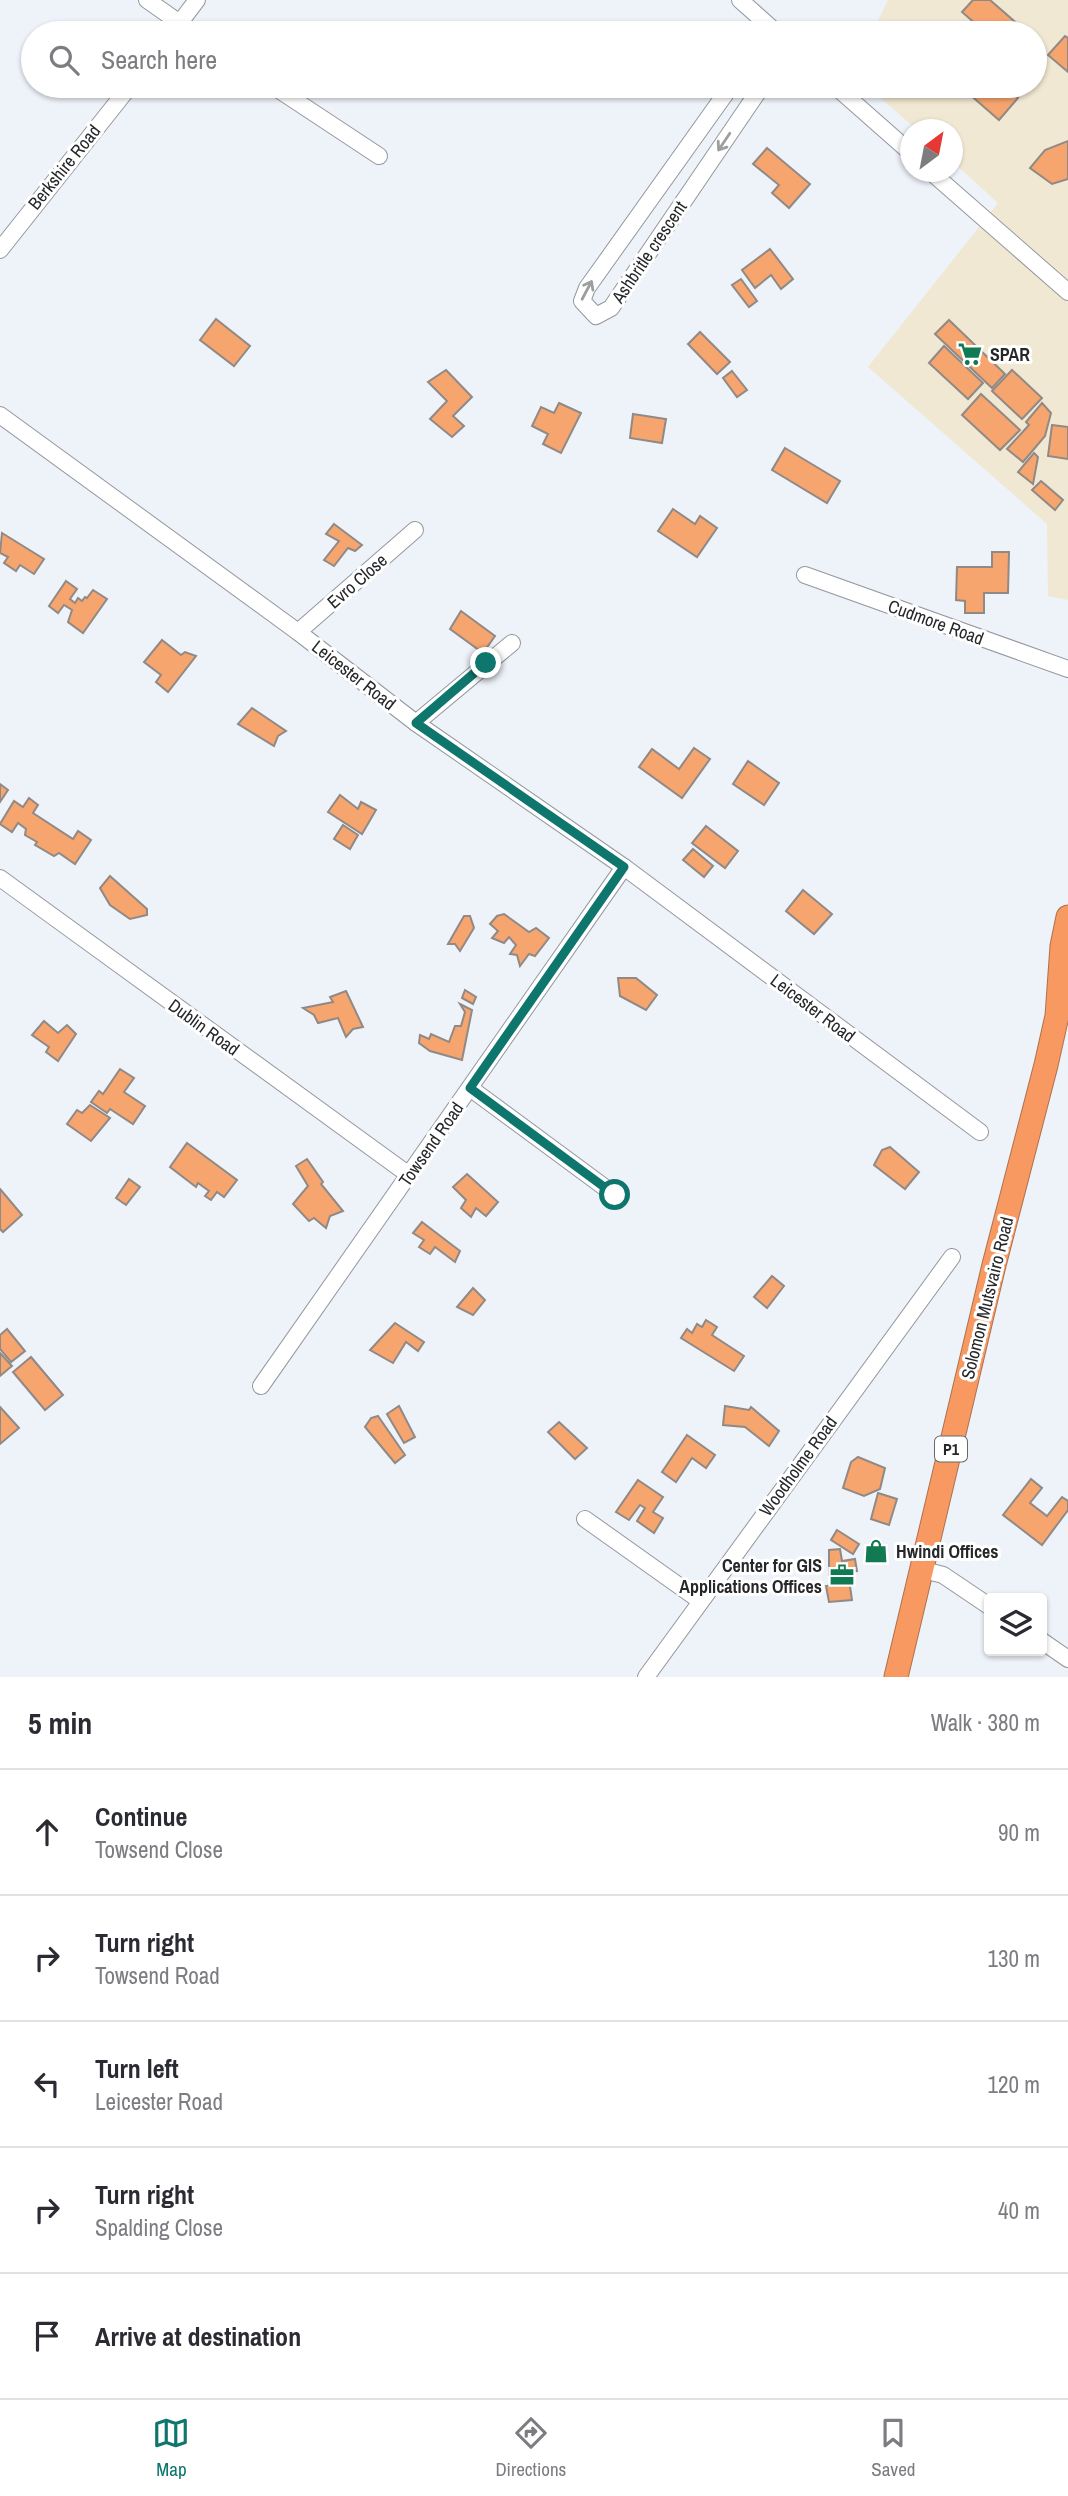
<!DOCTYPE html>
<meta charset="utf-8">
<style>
:root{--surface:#fff;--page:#f7f7f7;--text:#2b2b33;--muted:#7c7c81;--line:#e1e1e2;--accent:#0f766e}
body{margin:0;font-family:"Archivo Narrow",sans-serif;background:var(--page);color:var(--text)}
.controls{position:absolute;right:21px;bottom:21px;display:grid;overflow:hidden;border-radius:7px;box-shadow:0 2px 5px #0004}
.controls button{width:63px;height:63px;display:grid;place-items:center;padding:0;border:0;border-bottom:2px solid var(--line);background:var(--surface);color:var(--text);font:35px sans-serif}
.compass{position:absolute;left:900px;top:119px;width:63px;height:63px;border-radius:50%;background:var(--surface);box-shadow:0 2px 5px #0004;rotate:32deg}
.stop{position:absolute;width:21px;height:21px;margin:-16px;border:5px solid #0f766e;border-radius:50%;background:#fff}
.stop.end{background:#0f766e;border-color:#fff;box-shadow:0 2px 7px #0008}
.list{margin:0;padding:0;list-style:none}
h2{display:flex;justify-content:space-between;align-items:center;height:91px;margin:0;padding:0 28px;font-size:30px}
h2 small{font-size:23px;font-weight:400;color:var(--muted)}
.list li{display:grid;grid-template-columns:46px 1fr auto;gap:21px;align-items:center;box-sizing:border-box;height:126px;padding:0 28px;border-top:2px solid var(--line)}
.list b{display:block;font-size:26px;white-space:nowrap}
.list p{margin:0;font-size:23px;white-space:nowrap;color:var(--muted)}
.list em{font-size:23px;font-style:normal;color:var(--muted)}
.icon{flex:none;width:38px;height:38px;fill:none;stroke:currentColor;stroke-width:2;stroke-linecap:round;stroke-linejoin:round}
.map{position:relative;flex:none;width:1068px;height:1677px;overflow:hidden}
.search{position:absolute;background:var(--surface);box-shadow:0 2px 5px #0004;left:21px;right:21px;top:21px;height:77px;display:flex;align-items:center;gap:18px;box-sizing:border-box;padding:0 24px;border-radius:38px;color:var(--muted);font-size:26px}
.sheet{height:721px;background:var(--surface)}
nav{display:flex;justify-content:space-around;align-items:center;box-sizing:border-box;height:98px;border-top:2px solid var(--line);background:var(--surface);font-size:19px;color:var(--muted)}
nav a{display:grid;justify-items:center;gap:4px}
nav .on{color:var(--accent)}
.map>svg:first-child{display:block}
.commercial{fill:#f0e8d2}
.building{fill:#f7a56f;stroke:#908985;stroke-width:2}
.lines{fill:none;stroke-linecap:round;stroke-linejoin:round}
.minor-casing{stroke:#94989e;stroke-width:18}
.highway-casing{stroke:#ae714e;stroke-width:25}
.minor{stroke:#fff;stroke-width:16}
.highway{stroke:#f89962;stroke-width:23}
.oneway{stroke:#9d9e9f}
.route{stroke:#0f766e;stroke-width:9}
.labels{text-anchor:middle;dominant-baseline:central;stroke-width:6;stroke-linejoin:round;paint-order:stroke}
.shield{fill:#fff;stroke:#666869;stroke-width:2}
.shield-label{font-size:16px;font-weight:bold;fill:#252729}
.street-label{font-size:18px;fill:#252729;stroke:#fff}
.poi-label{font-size:18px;font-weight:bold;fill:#252729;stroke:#fff;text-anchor:start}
</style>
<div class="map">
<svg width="1068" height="1677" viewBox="0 0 1068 1677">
<rect width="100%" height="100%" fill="#eef2f9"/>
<path class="commercial" d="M888,0H1068V600L1048,596L1047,524L868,367L998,203L953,162V130L916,129L867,86H1035V33H872Z"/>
<g class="building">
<path d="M973,0H990L1028,33H986L962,12Z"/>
<path d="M1065,36L1068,38V72L1048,55Z"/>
<path d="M960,86H1003L1018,98L999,120Z"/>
<path d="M1068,141V179L1052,184L1030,168L1045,150Z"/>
<path d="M767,148L810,184L789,208L772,193L779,185L753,164Z"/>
<path d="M770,249L793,279L781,289L771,275L755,288L742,270Z"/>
<path d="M741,279L757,301L749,307L732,285Z"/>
<path d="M216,319L250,346L234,366L200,340Z"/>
<path d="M949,320L1005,374L992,388L935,334Z"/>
<path d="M700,332L730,362L717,374L688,344Z"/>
<path d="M944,346L983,383L968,399L929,363Z"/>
<path d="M446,370L472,397L453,416L464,426L452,437L430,419L447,401L428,382Z"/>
<path d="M1012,370L1042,398L1022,419L992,391Z"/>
<path d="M732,371L747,390L737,397L723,378Z"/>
<path d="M981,394L1020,430L1000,450L962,415Z"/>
<path d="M559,403L581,413L561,453L543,444L548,434L532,426L541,407L554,413Z"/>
<path d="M1042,403L1051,413L1045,436L1023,462L1007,449L1029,425L1026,422Z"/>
<path d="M633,414L666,419L662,443L630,438Z"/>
<path d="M1052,425L1068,427V459L1048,456Z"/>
<path d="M785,448L840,481L827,503L772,470Z"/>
<path d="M1034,453L1038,457L1033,484L1018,472Z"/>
<path d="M1041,481L1063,500L1055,510L1032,490Z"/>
<path d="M673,509L695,524L700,516L717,528L697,557L658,531Z"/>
<path d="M334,524L362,545L355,551L348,548L334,566L324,560L339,541L326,534Z"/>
<path d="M2,533L44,559L34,574L20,565L16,571L4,563L8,557L0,553Z"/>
<path d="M992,552H1009L1008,593H984V613H965V601L956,600L957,567H992Z"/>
<path d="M66,581L77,589L70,599L75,603L78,598L82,601L85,597L87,598L93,590L107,599L83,633L68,622L72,610L64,605L58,613L49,606Z"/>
<path d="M461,611L495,636L483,653L450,629Z"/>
<path d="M162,640L181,655L185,652L196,656L168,692L156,682L161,675L144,662Z"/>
<path d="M252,708L286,731L278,736L274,746L238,724Z"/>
<path d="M694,748L710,759L682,798L639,767L652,749L679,769Z"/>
<path d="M748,761L779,783L764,805L733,784Z"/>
<path d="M0,784L8,790L0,802Z"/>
<path d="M340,795L358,809L361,802L376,810L362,834L328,812Z"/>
<path d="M29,798L38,805L33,813L73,839L78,831L91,840L75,864L59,853L54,856L35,845L37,842L25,835L26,829L18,823L12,832L0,824L14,801L23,807Z"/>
<path d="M343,825L358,835L350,849L334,839Z"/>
<path d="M706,826L738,851L725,868L692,843Z"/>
<path d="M693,849L713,866L704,877L683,860Z"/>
<path d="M110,876L147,909V915L130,919L110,905L100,888Z"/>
<path d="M803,890L832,914L814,934L786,911Z"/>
<path d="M504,914L529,932L536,928L549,938L535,956L529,954L520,966L517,955L510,954L516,945L509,937L504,943L492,938L498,931L490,924L497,916Z"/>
<path d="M464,916H470L474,928L460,951L455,944H448Z"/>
<path d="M618,978H636L657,995L646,1010L620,996Z"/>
<path d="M465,990L476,997L473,1004L462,998Z"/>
<path d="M346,991L363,1027L353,1029L346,1037L338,1018L318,1023L314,1015L303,1008L333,1002L330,997Z"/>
<path d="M460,1004L472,1010L462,1060L430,1051L419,1043L420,1035L429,1039L431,1034L449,1042L455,1026H461L465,1012Z"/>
<path d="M44,1021L58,1033L67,1025L76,1034L58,1061L46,1052L49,1047L32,1035Z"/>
<path d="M120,1069L134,1078L124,1092L145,1106L133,1124L110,1109L107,1113L91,1102L99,1091L103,1094Z"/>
<path d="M90,1105L110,1118L91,1141L67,1124L77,1110L82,1113Z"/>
<path d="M187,1143L237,1180L224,1197L217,1192L211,1200L205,1196L209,1191L198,1183L196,1187L170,1167Z"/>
<path d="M890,1147L919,1172L905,1189L874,1165L882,1150Z"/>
<path d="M307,1159L323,1182L321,1184L343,1211L330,1216L326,1228L314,1218L309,1221L293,1204L308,1186L296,1166Z"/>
<path d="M467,1174L498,1202L486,1216L476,1208L471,1217L461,1208L466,1200L453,1187Z"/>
<path d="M129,1179L140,1187L126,1205L116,1198Z"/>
<path d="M0,1189L22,1215L3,1232L0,1229Z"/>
<path d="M422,1222L460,1251L455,1262L435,1247L430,1254L419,1247L424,1240L413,1233Z"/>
<path d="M772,1276L784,1286L767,1308L754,1297Z"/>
<path d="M473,1288L485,1300L473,1315L457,1307Z"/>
<path d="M706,1320L717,1327L712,1335L744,1356L734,1371L681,1338L687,1329L692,1333L697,1324L702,1327Z"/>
<path d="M395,1323L424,1342L418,1351L406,1342L393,1363L370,1350Z"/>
<path d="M7,1329L25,1351L11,1362L0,1349V1335Z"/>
<path d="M0,1353L12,1366L0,1376Z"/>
<path d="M31,1357L63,1395L45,1410L13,1372Z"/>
<path d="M399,1406L415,1437L404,1443L387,1414Z"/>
<path d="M725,1406L749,1410L751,1407L779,1431L769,1446L745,1427L723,1425Z"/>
<path d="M0,1407L19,1428L0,1444Z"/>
<path d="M378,1416L405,1455L395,1463L365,1427L371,1418Z"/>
<path d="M559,1422L587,1448L575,1459L548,1432Z"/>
<path d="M687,1435L715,1455L706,1468L692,1458L676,1482L662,1472Z"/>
<path d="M858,1457L885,1468L880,1489L864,1496L843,1488L851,1462Z"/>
<path d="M1031,1479L1042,1488L1030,1503L1047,1516L1062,1497L1068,1501V1510L1042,1545L1003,1515Z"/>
<path d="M638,1480L663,1497L653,1512L663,1518L654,1533L637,1521L645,1508L640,1505L629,1520L616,1512Z"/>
<path d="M878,1493L897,1499L889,1525L871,1519Z"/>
<path d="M837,1530L859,1544L853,1554L831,1540Z"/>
<path d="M871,1542L886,1550L881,1561L865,1553Z"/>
<path d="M840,1549L842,1561L855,1559L857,1571L848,1572L852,1600L829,1602L826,1586L839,1584L838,1574L829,1575V1550Z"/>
</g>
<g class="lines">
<g class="minor-casing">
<g id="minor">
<path d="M147,0L194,33"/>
<path d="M740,0L777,33"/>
<path d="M172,33L197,0"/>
<path d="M273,86L379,156"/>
<path d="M731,86L587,288L582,301L596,316L611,308L762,86"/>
<path d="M835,86L911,153"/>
<path d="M931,172L1068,292"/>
<path d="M0,250L130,86"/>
<path d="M0,415L298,632L416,723L624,867L980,1132"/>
<path d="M805,575L1068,669"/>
<path d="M298,632L415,530"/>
<path d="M416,723L512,643"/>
<path d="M0,878L409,1175"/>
<path d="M470,1088L615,1195"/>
<path d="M261,1386L624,867"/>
<path d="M585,1519L699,1600"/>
<path d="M924,1570L943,1575L989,1606"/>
<path d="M1042,1641L1068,1659"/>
<path d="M646,1677L952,1257"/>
</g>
</g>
<g class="highway-casing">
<path id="highway" d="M896,1677L994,1265L1046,1065L1057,1016L1062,946L1068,917"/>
</g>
<use href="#minor" class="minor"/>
<use href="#highway" class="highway"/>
</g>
<defs><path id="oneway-shaft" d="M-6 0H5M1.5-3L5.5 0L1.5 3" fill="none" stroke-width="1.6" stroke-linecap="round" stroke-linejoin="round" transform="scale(1.75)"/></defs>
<g class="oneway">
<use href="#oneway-shaft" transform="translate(724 142) rotate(124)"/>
<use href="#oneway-shaft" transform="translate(587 290) rotate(-62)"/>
</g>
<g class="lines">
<path class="route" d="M486,663L416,723L624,867L470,1088L615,1195"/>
</g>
<defs>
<g id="supermarket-bare" transform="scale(1.89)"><path d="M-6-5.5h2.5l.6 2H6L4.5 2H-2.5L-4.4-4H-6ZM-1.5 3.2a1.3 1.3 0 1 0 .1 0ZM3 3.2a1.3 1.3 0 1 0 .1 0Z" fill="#117a53" stroke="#fff" stroke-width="2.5" paint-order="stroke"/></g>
<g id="shop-bare" transform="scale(1.89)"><path d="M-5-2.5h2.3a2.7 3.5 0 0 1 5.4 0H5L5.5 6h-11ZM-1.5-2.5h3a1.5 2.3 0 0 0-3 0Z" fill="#117a53" stroke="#fff" stroke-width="2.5" paint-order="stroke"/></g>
<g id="office-bare" transform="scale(1.89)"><path d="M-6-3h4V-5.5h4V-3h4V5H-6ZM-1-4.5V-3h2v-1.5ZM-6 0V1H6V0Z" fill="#117a53" stroke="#fff" stroke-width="2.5" paint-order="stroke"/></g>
</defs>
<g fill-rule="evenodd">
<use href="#supermarket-bare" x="970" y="354"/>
<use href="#shop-bare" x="876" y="1551"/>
<use href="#office-bare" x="842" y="1575"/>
</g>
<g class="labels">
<rect class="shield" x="935" y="1436.5" width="32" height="25" rx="5"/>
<g class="shield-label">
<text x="951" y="1449">P1</text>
</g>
<g class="street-label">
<text transform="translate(64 167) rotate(-51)">Berkshire Road</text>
<text transform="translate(649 252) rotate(-56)">Ashbritle crescent</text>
<text transform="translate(357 581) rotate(-41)">Evro Close</text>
<text transform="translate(936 622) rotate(20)">Cudmore Road</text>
<text transform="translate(354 675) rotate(38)">Leicester Road</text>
<text transform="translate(813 1008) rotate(37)">Leicester Road</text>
<text transform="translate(204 1027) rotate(36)">Dublin Road</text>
<text transform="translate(431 1144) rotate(-55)">Towsend Road</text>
<text transform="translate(987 1298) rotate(-76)">Solomon Mutsvairo Road</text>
<text transform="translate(798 1466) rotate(-54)">Woodholme Road</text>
</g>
<g class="poi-label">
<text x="990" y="354">SPAR</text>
<text x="896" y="1551">Hwindi Offices</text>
<text x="822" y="1565" text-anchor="end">Center for GIS<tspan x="822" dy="21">Applications Offices</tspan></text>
</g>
</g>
</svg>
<div class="controls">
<button><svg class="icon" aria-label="layers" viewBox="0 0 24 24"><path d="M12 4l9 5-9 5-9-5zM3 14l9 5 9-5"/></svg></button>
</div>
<svg class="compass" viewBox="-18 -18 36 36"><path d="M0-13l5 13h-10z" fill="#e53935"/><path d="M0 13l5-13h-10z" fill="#7c7c81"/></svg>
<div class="stop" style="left:615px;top:1195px"></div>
<div class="stop end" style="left:486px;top:663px"></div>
<div class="search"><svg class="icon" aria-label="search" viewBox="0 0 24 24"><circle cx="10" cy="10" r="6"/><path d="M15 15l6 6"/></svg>Search here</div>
</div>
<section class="sheet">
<h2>5 min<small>Walk · 380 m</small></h2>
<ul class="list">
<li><svg class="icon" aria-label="ahead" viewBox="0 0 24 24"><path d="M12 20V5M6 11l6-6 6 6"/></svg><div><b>Continue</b><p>Towsend Close</p></div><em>90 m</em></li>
<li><svg class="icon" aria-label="right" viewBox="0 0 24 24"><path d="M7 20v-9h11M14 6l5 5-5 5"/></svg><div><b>Turn right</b><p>Towsend Road</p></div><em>130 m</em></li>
<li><svg class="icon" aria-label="left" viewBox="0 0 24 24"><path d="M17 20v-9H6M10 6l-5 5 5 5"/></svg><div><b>Turn left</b><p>Leicester Road</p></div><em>120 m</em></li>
<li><svg class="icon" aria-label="right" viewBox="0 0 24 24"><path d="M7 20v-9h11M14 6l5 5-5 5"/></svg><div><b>Turn right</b><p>Spalding Close</p></div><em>40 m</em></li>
<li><svg class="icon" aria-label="arrive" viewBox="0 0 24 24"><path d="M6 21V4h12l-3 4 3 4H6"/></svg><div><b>Arrive at destination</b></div></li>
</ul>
</section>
<nav>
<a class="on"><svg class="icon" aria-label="map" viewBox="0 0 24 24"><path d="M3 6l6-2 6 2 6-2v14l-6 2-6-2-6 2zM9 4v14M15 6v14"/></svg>Map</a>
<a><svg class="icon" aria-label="directions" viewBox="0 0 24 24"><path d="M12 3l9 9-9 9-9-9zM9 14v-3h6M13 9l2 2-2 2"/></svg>Directions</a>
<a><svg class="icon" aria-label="saved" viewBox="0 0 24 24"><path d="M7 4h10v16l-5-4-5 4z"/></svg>Saved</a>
</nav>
